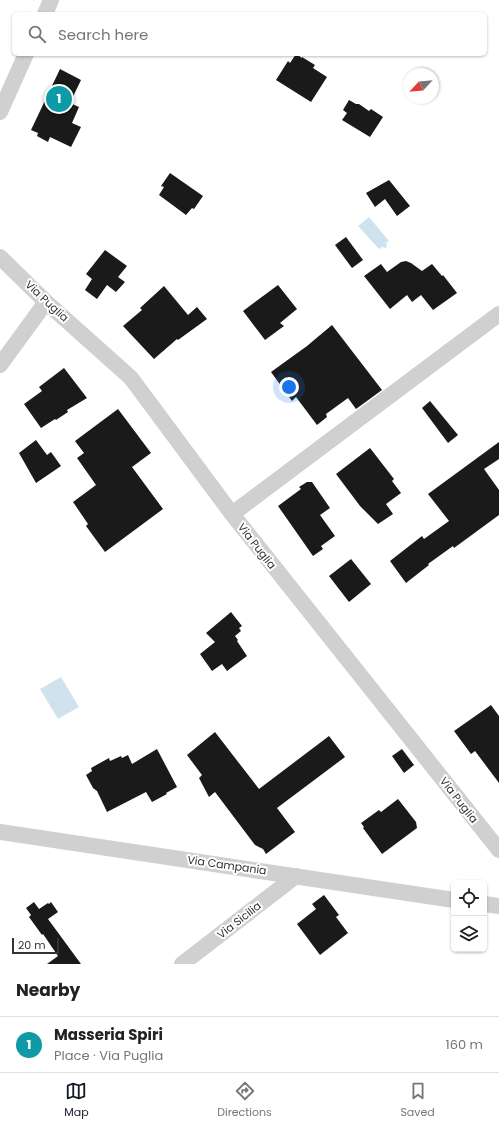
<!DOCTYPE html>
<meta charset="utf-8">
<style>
:root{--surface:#fff;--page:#f6f6f6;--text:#222;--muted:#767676;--line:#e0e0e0;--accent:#111827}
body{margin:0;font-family:Poppins,sans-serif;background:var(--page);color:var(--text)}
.controls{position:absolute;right:12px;bottom:12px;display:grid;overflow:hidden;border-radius:6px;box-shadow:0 1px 3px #0004}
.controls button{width:36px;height:36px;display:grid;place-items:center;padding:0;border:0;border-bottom:1px solid var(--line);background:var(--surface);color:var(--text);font:20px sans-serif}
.compass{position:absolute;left:403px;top:68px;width:36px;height:36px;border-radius:50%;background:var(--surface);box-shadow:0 1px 3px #0004;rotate:244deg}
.scale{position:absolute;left:12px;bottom:10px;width:47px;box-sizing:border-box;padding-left:4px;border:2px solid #333;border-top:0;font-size:11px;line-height:14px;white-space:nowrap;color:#333;-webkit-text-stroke:3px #fff;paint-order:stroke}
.you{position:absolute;left:289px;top:387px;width:14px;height:14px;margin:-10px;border:3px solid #fff;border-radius:50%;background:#1a73e8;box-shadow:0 0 0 6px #1a73e833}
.badge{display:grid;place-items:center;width:26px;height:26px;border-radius:50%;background:var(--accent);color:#fff;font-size:13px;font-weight:700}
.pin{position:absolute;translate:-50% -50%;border:2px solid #fff;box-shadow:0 1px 4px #0006}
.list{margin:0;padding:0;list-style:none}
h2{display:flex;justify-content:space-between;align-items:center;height:52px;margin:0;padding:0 16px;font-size:17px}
h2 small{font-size:13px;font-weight:400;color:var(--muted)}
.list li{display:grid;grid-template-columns:26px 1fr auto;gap:12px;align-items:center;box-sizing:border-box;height:56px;padding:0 16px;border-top:1px solid var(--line)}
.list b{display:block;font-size:15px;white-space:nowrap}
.list p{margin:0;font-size:13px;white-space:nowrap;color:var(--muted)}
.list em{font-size:13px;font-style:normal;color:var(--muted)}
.icon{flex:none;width:22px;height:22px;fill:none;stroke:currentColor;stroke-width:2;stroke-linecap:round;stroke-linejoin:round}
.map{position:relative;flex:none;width:499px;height:964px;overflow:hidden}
.search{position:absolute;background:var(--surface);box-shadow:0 1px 3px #0004;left:12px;right:12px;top:12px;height:44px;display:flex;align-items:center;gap:10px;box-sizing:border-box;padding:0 14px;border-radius:6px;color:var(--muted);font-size:15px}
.sheet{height:108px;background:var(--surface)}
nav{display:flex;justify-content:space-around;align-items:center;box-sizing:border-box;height:56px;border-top:1px solid var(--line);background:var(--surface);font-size:11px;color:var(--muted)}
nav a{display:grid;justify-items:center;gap:2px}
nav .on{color:var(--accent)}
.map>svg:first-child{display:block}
.water{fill:#cfe2ee}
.building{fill:#1a1a1a}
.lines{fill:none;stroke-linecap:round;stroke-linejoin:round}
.minor{stroke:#d0d0d0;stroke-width:16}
.labels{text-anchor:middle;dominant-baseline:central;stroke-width:4;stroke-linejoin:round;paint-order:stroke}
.street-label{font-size:11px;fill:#333;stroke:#fff}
</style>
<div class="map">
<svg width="499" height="964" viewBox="0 0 499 964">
<rect width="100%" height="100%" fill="#fff"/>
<g class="water">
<path d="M369,217L389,241L386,243L387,245L386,248L382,247L379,249L358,226Z"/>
<path d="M61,677L79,707L58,719L40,689Z"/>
</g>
<g class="building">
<path d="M296,54L302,58V57L315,65L313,68L327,77L311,102L276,80L288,61L290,63Z"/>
<path d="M60,69L81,80L70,103L79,107L72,123L81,127L71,147L50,137L48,142L37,136L38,133L31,130Z"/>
<path d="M349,100L356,104H359L369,111L371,109L383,117L370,137L342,120L347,113L343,110Z"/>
<path d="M170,173L203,196L194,209L192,208L186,215L159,195L164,187L161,186Z"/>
<path d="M389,180L410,206L397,216L385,199L375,207L366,193Z"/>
<path d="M346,237L363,260L352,268L335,245Z"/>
<path d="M105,250L127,266L118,277L125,282L116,292L107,285L97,299L85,290L92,279L86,274Z"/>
<path d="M406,261L411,263L422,271L432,264L442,276L443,275L457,293L433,310L421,295L412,302L407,295L390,309L364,276L381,264L387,272L401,262Z"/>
<path d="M278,285L297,309L280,323L284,326L265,340L243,311Z"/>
<path d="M164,286L188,315L197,307L207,319L178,340L177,339L154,359L123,326L142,310L140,308Z"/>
<path d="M332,325L382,390L356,409L348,398L326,414L327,417L317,425L296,397L292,401L271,372L307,346Z"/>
<path d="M64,368L87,398L67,410L68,412L56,420L55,419L41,428L24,404L42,391L39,387Z"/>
<path d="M430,401L458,435L448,443L422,408Z"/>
<path d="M118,409L151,453L132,467L163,509L105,552L86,526L88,524L73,502L96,485L77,458L84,453L75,441Z"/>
<path d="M36,440L47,455L51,452L61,466L36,483L19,453Z"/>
<path d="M499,442V459L484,469L499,490V515L454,548L453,546L428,564L429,565L406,583L390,561L422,536L424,539L449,521L428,494Z"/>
<path d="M370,448L394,479L392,481L401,493L386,504L393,514L378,524L360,506L336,474Z"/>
<path d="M307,482H312L330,508L320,515L335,536L321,546L323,549L313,556L278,506L301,489L299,487Z"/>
<path d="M351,559L371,584L349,602L329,576Z"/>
<path d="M231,612L242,626L239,628L241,631L235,636L238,640L237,641L247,656L227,671L222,664L212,671L200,654L215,642L206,633Z"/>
<path d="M491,705L499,716V783L475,751L471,754L454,731Z"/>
<path d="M215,732L259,789L329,736L345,757L277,808L295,832L266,854L263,849L255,845L215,792L209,797L199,778L202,775L187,755Z"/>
<path d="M157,749L177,787L166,793L167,794L152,802L146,792L107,812L97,791L93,788L86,775L92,771L91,768L109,758L110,761L121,756L122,758L128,755L132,764Z"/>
<path d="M402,749L414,765L404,773L392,756Z"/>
<path d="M398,799L416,822L417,828L382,854L363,828L364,827L361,823L379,810L381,812Z"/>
<path d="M324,895L339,915L336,917L348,933L320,955L297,924L316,909L312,904Z"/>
<path d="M34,902L39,909L48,903L49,904L51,902L58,912L48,919L81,964H47L58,956L43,934L42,935L29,917L31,915L26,908Z"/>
</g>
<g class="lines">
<g class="minor">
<path d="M45,14L51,0"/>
<path d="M0,112L26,54"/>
<path d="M0,257L46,302L131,378L232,514L499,850"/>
<path d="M0,365L46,302"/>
<path d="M232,514L499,314"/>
<path d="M0,832L454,900"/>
<path d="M484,904L499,906"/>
<path d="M182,964L296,876"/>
</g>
</g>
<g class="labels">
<g class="street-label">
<text transform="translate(47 301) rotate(43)">Via Puglia</text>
<text transform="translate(257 546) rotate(52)">Via Puglia</text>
<text transform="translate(459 800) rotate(52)">Via Puglia</text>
<text transform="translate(227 865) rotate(8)">Via Campania</text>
<text transform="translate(239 920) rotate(-38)">Via Sicilia</text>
</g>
</g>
</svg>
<div class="controls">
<button><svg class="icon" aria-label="locate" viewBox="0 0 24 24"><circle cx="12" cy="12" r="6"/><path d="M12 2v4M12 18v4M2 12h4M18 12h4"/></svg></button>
<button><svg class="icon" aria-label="layers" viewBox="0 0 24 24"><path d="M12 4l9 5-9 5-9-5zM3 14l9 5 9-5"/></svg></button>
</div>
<svg class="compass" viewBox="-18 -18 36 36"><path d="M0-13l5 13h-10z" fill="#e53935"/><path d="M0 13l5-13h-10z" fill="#767676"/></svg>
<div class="scale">20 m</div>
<div class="you"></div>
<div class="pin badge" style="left:59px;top:99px;background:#0f9aa8">1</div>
<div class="search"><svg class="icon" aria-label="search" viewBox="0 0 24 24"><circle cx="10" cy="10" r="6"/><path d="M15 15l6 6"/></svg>Search here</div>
</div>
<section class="sheet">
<h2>Nearby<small></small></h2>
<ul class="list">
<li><span class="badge" style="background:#0f9aa8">1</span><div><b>Masseria Spiri</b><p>Place · Via Puglia</p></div><em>160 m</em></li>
</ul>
</section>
<nav>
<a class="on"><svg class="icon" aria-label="map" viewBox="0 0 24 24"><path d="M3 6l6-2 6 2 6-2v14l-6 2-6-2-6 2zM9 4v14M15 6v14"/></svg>Map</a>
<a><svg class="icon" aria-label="directions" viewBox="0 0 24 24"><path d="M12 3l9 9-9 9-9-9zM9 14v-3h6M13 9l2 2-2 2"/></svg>Directions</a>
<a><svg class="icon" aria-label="saved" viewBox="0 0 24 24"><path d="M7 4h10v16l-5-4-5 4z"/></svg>Saved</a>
</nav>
